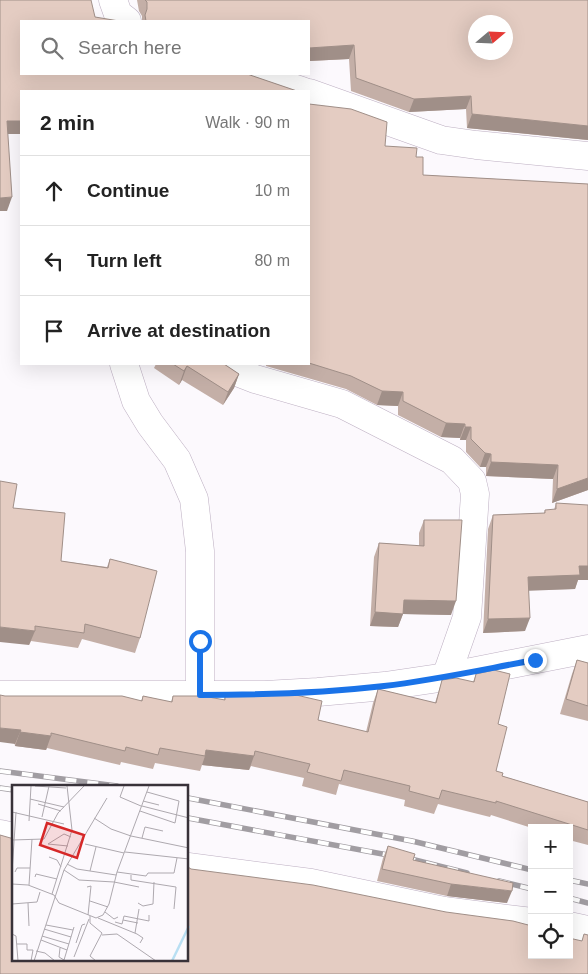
<!DOCTYPE html>
<meta charset="utf-8">
<style>
:root{--surface:#fff;--page:#f6f6f6;--text:#222;--muted:#767676;--line:#e0e0e0}
body{margin:0;font-family:Arial,sans-serif;background:var(--page);color:var(--text)}
.controls{position:absolute;right:15px;bottom:15px;display:grid;overflow:hidden;border-radius:0px;box-shadow:0 5px 20px #0002}
.controls button{width:45px;height:45px;display:grid;place-items:center;padding:0;border:0;border-bottom:1px solid var(--line);background:var(--surface);color:var(--text);font:25px sans-serif}
.compass{position:absolute;left:468px;top:15px;width:45px;height:45px;border-radius:50%;background:var(--surface);box-shadow:0 5px 20px #0002;rotate:71deg}
.stop{position:absolute;width:15px;height:15px;margin:-11px;border:4px solid #1a73e8;border-radius:50%;background:#fff}
.stop.end{background:#1a73e8;border-color:#fff;box-shadow:0 1px 5px #0008}
.list{margin:0;padding:0;list-style:none}
h2{display:flex;justify-content:space-between;align-items:center;height:65px;margin:0;padding:0 20px;font-size:21px}
h2 small{font-size:16px;font-weight:400;color:var(--muted)}
.list li{display:grid;grid-template-columns:32px 1fr auto;gap:15px;align-items:center;box-sizing:border-box;height:70px;padding:0 20px;border-top:1px solid var(--line)}
.list b{display:block;font-size:19px;white-space:nowrap}
.list em{font-size:16px;font-style:normal;color:var(--muted)}
.icon{flex:none;width:28px;height:28px;fill:none;stroke:currentColor;stroke-width:2;stroke-linecap:round;stroke-linejoin:round}
.map{position:relative;flex:none;width:588px;height:974px;overflow:hidden}
.search{position:absolute;background:var(--surface);box-shadow:0 5px 20px #0002;left:20px;top:20px;width:290px;height:55px;display:flex;align-items:center;gap:12px;box-sizing:border-box;padding:0 18px;border-radius:0px;color:var(--muted);font-size:19px}
.panel{position:absolute;background:var(--surface);box-shadow:0 5px 20px #0002;left:20px;top:90px;width:290px;height:275px;border-radius:0px}
.map>svg:first-child{display:block}
.lines{fill:none;stroke-linecap:round;stroke-linejoin:round}
.minor-casing{stroke:#bdafc2;stroke-width:29}
.major-casing{stroke:#bdafc2;stroke-width:29}
.minor{stroke:#fff;stroke-width:28}
.major{stroke:#fff;stroke-width:28}
.rail-casing{stroke:#a19da2;stroke-width:5.5}
.rail{stroke:#fff;stroke-width:4;stroke-dasharray:11;stroke-linecap:butt}
.wall{fill:#c4afa7}
.shaded-wall{fill:#a08f88}
.building{fill:#e4ccc2;stroke:#a08f88;fill-rule:evenodd}
.route{stroke:#1a73e8;stroke-width:6}
.inset-river{fill:none;stroke:#b9dff3;stroke-width:2.5}
.inset-road{fill:none;stroke:#aea9af;stroke-width:1}
.view{fill:#d62828;fill-opacity:0.15;stroke:#d62828;stroke-width:2.5}
.inset-edge{fill:none;stroke:#383239;stroke-width:2.5}
</style>
<div class="map">
<svg width="588" height="974" viewBox="0 0 588 974">
<rect width="100%" height="100%" fill="#fcf9fd"/>
<g class="lines">
<g class="minor-casing">
<g id="minor">
<path d="M113,0L118,14L127,21"/>
<path d="M250,74L302,91"/>
<path d="M309,93L441,140L476,145L588,156"/>
<path d="M124,364L136,401L150,424L177,460L194,499L200,551V695"/>
<path d="M227,364L237,372L255,379L342,404L452,460L472,481L475,494L467,617L446,677"/>
<path d="M0,834L14,837"/>
<path d="M188,867L311,883L444,911L532,922"/>
<path d="M569,926L588,930"/>
</g>
</g>
<g class="major-casing">
<path id="major" d="M0,695H265L318,692L385,686L446,677L588,649"/>
</g>
<use href="#minor" class="minor"/>
<use href="#major" class="major"/>
<g class="rail-casing">
<g id="rail">
<path d="M0,771L117,786"/>
<path d="M0,788L14,790"/>
<path d="M188,798L412,841L532,870"/>
<path d="M188,818L415,860L467,873"/>
<path d="M569,880L588,884"/>
<path d="M499,881L532,889"/>
<path d="M569,898L588,903"/>
</g>
</g>
<use href="#rail" class="rail"/>
</g>
<g class="wall">
<path d="M137,0H588V140L467,128L466,109L409,112L351,91L349,59L309,61V21H142V16L139,11Z"/>
<path d="M309,104L385,146L416,157L423,175L588,184V490L552,503L553,479L486,476V467H480L466,452V440H460V438L441,437L398,415V406L377,405L346,389L266,366V364H309Z"/>
<path d="M156,364H224L239,374L234,388L223,405L182,380L179,385L154,368Z"/>
<path d="M556,503L578,580L575,589L529,590L525,631L483,633L488,529L493,515L544,513L545,510H554Z"/>
<path d="M13,508L61,561L107,567L110,559L140,638L135,653L82,639L78,648L31,641L29,645Z"/>
<path d="M424,520L451,615L403,614L398,627L370,626L374,557L379,543L419,546V533Z"/>
<path d="M577,660L588,663V721L560,714L572,674Z"/>
<path d="M476,674L498,724L496,771L502,776L588,802V845L569,840V828H532L491,815L490,817L438,804L434,814L404,806L405,800L339,784L336,795L302,786L304,778L251,766L249,770L202,765L200,771L155,763L153,769L121,762L120,765L47,748L46,750L15,746L5,696L141,701L143,696L171,702L173,696L224,700L225,696L366,732L373,703L378,689L435,703L442,680L473,682Z"/>
<path d="M388,846L413,860L507,903L447,896L377,881L383,858Z"/>
</g>
<g class="shaded-wall">
<path d="M354,45L349,59L309,61V48Z"/>
<path d="M471,96L466,109L409,112L414,99Z"/>
<path d="M472,114L588,126V140L467,128Z"/>
<path d="M7,121H21V134H2Z"/>
<path d="M12,197L7,211H0V198Z"/>
<path d="M187,366L182,380L179,385L184,371Z"/>
<path d="M239,374L234,388L223,405L228,392Z"/>
<path d="M382,391L403,392L398,406L377,405Z"/>
<path d="M446,423L465,424L460,438L441,437Z"/>
<path d="M465,427H471L466,440H460Z"/>
<path d="M485,453L491,454L486,467H480Z"/>
<path d="M491,462L558,465L553,479L486,476Z"/>
<path d="M588,478V490L552,503L557,489Z"/>
<path d="M579,566H588V580H578L575,589L523,591L528,577Z"/>
<path d="M404,600L456,601L451,615L403,614L398,627L370,626L375,612Z"/>
<path d="M530,618L525,631L483,633L488,619Z"/>
<path d="M0,627L35,631L29,645L0,642Z"/>
<path d="M0,728L21,730L15,744L0,742Z"/>
<path d="M20,732L51,736L46,750L15,746Z"/>
<path d="M206,750L254,756L249,770L202,765L205,756Z"/>
<path d="M451,884L512,891L507,903L447,896Z"/>
</g>
<g class="building">
<path d="M0,0H91L95,17L119,21H21V74H248L250,75L297,91H21V121H7L12,197L0,198Z"/>
<path d="M145,0H588V126L472,114L471,96L414,99L356,78L354,45L309,48V21H146L145,15L147,9V2ZM476,22H506V52H476Z"/>
<path d="M309,104L351,109L387,122L385,146L417,148L416,157H423V175L588,184V478L557,489L558,465L491,462V454L485,453L471,439V427H465V424L446,423L403,401V392L382,391L351,376L309,363Z"/>
<path d="M173,364H224L239,374L228,392L187,366L184,371Z"/>
<path d="M0,481L17,484L13,508L65,513L61,561L108,568L110,559L157,571L140,638L85,624L84,633L35,626V631L0,627Z"/>
<path d="M556,503L588,505V566H579L580,575L528,577L530,618L488,619L493,515L545,513V510L556,509Z"/>
<path d="M424,520H462L456,601L404,600L403,614L375,612L379,543L424,546Z"/>
<path d="M577,660L588,663V706L566,699Z"/>
<path d="M494,670L510,674L498,724L507,727L496,771L503,773L502,776L588,802V830L496,801V803L442,790L439,799L409,791L410,786L344,770L341,781L307,772L310,764L255,751L254,756L206,750L205,756L160,748L158,755L126,747L125,751L51,733V736L20,732L21,730L0,728V695L5,696H122L142,701L143,696L172,702L173,696H203L225,700V696L296,695L322,701L318,720L368,732L378,689L436,703L442,680L456,678L474,682L476,674Z"/>
<path d="M0,835L14,839V960H188V867L191,869L313,885L446,912L513,921L532,926V955H569V938L582,941L584,934L588,935V974H0Z"/>
<path d="M388,846L415,854L413,860L513,883L512,891L451,884L382,869Z"/>
</g>
<g class="lines">
<path class="route" d="M200,641V695C262,695 323,693 384,686C435,680 485,669 535,660"/>
</g>
<g transform="translate(12 785)">
<rect width="176" height="176" fill="#fcf9fd"/>
<path class="inset-river" d="M160,176L177,141"/>
<path class="inset-road" d="M23,1L54,3M112,1L108,12L129,21M18,14L52,22M131,16L147,20M26,19L49,26M130,21L177,33M128,26L163,38L167,16L135,7M0,27L52,39M30,32L37,1M82,33L99,44L119,51L177,63M17,36L19,1M130,53L133,42L151,46M0,55L32,54L46,28L72,1M73,59L112,68M56,61L36,59L52,49L59,52M113,67L177,74M37,72L45,75L49,82M55,79L65,84L104,90M52,85L67,95L102,97M78,86L84,62M0,87L4,27M3,87L5,83H18M105,87L134,91L136,88H162L165,73M119,90V95L164,102L162,124M23,92L24,89L45,94M102,97L127,102M0,99L16,100L42,110L47,118M17,100L20,54M75,102L79,101L76,130M40,109L60,45L55,1M78,116L96,122M16,118L17,141M47,118L84,133L91,130L97,119L105,87L137,1M126,118L131,121L141,119L142,97M0,119L25,117L28,107M93,127L102,134L106,132M78,131V138L90,148L78,171L84,176M86,133L125,149L131,153L128,158M111,135L126,138M103,137L110,139L112,131L137,136V130M34,140L61,145M32,144L59,152M123,148L127,124M0,149L4,151L6,176M90,150L105,149L144,176M30,151L57,159M29,155L55,165M64,158L70,140L73,139M5,159H15V165H21L19,176M48,163L47,172L52,175L62,142M24,166L33,168L43,176M62,172L77,134M22,176L52,85L95,13"/>
<path class="view" d="M35,38L72,50L65,73L28,60Z"/>
<rect width="176" height="176" class="inset-edge"/>
</g>
</svg>
<div class="controls">
<button>+</button>
<button>−</button>
<button><svg class="icon" aria-label="locate" viewBox="0 0 24 24"><circle cx="12" cy="12" r="6"/><path d="M12 2v4M12 18v4M2 12h4M18 12h4"/></svg></button>
</div>
<svg class="compass" viewBox="-18 -18 36 36"><path d="M0-13l5 13h-10z" fill="#e53935"/><path d="M0 13l5-13h-10z" fill="#767676"/></svg>
<div class="stop" style="left:200px;top:641px"></div>
<div class="stop end" style="left:535px;top:660px"></div>
<div class="search"><svg class="icon" aria-label="search" viewBox="0 0 24 24"><circle cx="10" cy="10" r="6"/><path d="M15 15l6 6"/></svg>Search here</div>
<section class="panel">
<h2>2 min<small>Walk · 90 m</small></h2>
<ul class="list">
<li><svg class="icon" aria-label="ahead" viewBox="0 0 24 24"><path d="M12 20V5M6 11l6-6 6 6"/></svg><div><b>Continue</b></div><em>10 m</em></li>
<li><svg class="icon" aria-label="left" viewBox="0 0 24 24"><path d="M17 20v-9H6M10 6l-5 5 5 5"/></svg><div><b>Turn left</b></div><em>80 m</em></li>
<li><svg class="icon" aria-label="arrive" viewBox="0 0 24 24"><path d="M6 21V4h12l-3 4 3 4H6"/></svg><div><b>Arrive at destination</b></div></li>
</ul>
</section>
</div>
